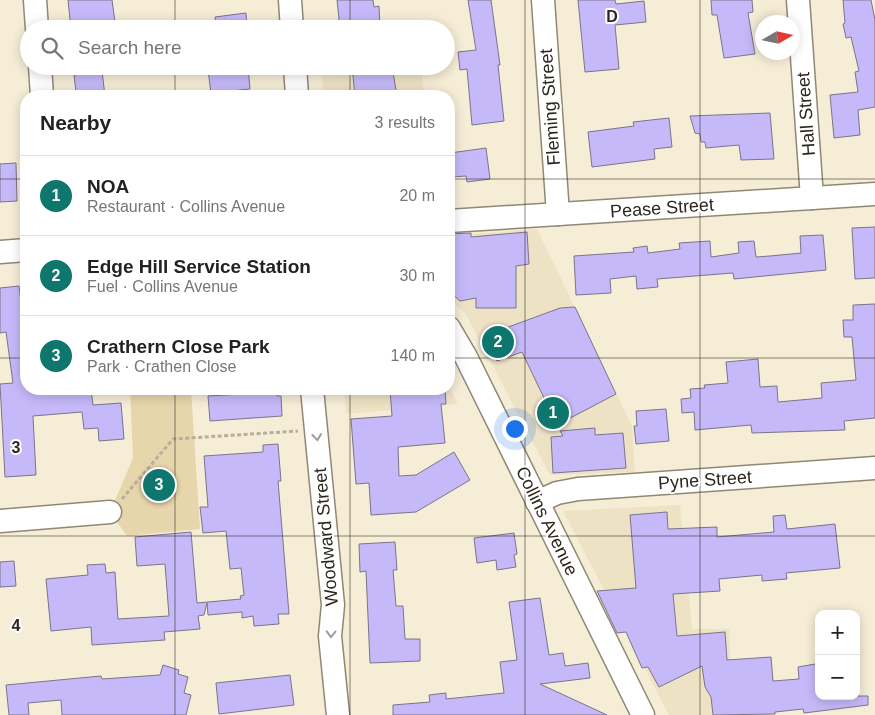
<!DOCTYPE html>
<meta charset="utf-8">
<style>
:root{--surface:#fff;--page:#f6f6f6;--text:#222;--muted:#767676;--line:#e0e0e0;--accent:#0f766e}
body{margin:0;font-family:Helvetica,sans-serif;background:var(--page);color:var(--text)}
.controls{position:absolute;right:15px;bottom:15px;display:grid;overflow:hidden;border-radius:10px;box-shadow:0 2px 12px #0003}
.controls button{width:45px;height:45px;display:grid;place-items:center;padding:0;border:0;border-bottom:1px solid var(--line);background:var(--surface);color:var(--text);font:25px sans-serif}
.compass{position:absolute;left:755px;top:15px;width:45px;height:45px;border-radius:50%;background:var(--surface);box-shadow:0 2px 12px #0003;rotate:81deg}
.you{position:absolute;left:514px;top:428px;width:18px;height:18px;margin:-12px;border:4px solid #fff;border-radius:50%;background:#1a73e8;box-shadow:0 0 0 8px #1a73e833}
.badge{display:grid;place-items:center;width:32px;height:32px;border-radius:50%;background:var(--accent);color:#fff;font-size:16px;font-weight:700}
.pin{position:absolute;translate:-50% -50%;border:2px solid #fff;box-shadow:0 1px 5px #0006}
.list{margin:0;padding:0;list-style:none}
h2{display:flex;justify-content:space-between;align-items:center;height:65px;margin:0;padding:0 20px;font-size:21px}
h2 small{font-size:16px;font-weight:400;color:var(--muted)}
.list li{display:grid;grid-template-columns:32px 1fr auto;gap:15px;align-items:center;box-sizing:border-box;height:80px;padding:0 20px;border-top:1px solid var(--line)}
.list b{display:block;font-size:19px;white-space:nowrap}
.list p{margin:0;font-size:16px;white-space:nowrap;color:var(--muted)}
.list em{font-size:16px;font-style:normal;color:var(--muted)}
.icon{flex:none;width:28px;height:28px;fill:none;stroke:currentColor;stroke-width:2;stroke-linecap:round;stroke-linejoin:round}
.map{position:relative;flex:none;width:875px;height:715px;overflow:hidden}
.search{position:absolute;background:var(--surface);box-shadow:0 2px 12px #0003;left:20px;top:20px;width:435px;height:55px;display:flex;align-items:center;gap:12px;box-sizing:border-box;padding:0 18px;border-radius:28px;color:var(--muted);font-size:19px}
.panel{position:absolute;background:var(--surface);box-shadow:0 2px 12px #0003;left:20px;top:90px;width:435px;height:305px;border-radius:20px}
.map>svg:first-child{display:block}
.built{fill:#eee2c5}
.green{fill:#e7d6ab}
.building{fill:#c6b9f9;stroke:#79758a}
.lines{fill:none;stroke-linecap:round;stroke-linejoin:round}
.minor-casing{stroke:#908874;stroke-width:25}
.path{stroke:#b7af9e;stroke-width:3;stroke-dasharray:4 2.5;stroke-linecap:butt}
.minor{stroke:#fff;stroke-width:22}
.oneway{stroke:#a09e9a}
.grid{fill:none;stroke:#2b271f;stroke-width:1;stroke-opacity:0.55}
.labels{text-anchor:middle;dominant-baseline:central;stroke-width:4;stroke-linejoin:round;paint-order:stroke}
.street-label{font-size:18px;fill:#2b271f;stroke:#fff}
.grid-label{font-size:16px;text-anchor:middle;font-weight:bold;fill:#2b271f;stroke:#fff;stroke-width:4;stroke-linejoin:round;paint-order:stroke}
</style>
<div class="map">
<svg width="875" height="715" viewBox="0 0 875 715">
<rect width="100%" height="100%" fill="#f6edd7"/>
<g class="built">
<path d="M422,70L424,96H324L322,76Z"/>
<path d="M537,229L632,426L635,472L550,475L465,313L449,300V236Z"/>
<path d="M449,387L458,404L346,414L344,389Z"/>
<path d="M680,505L692,629H729L733,715H669L563,511Z"/>
</g>
<path class="green" d="M130,389H191L200,529L127,536L110,512L133,458Z"/>
<g class="building">
<path d="M68,0H112L116,29H71Z"/>
<path d="M337,0H373L374,7L379,6L380,29H340Z"/>
<path d="M468,0H491L500,65H498L504,121L472,125L467,69L460,70L458,52L476,50Z"/>
<path d="M578,0H615L616,4L644,1L646,22L615,25L619,69L585,72Z"/>
<path d="M711,0H752L753,12L748,13L755,54L724,58L717,15H712Z"/>
<path d="M843,0H871L875,20V107L858,110L860,135L834,138L830,95L858,92L855,72L859,71L851,37L846,38L843,24L845,23Z"/>
<path d="M246,13L247,29H217L215,17Z"/>
<path d="M227,66H248L250,89L211,93L208,70Z"/>
<path d="M352,66H392L397,96H355Z"/>
<path d="M102,71L105,96H80L76,92L74,75Z"/>
<path d="M770,113L774,159L741,160L739,145L706,148L705,142H701L700,134L695,133L690,116Z"/>
<path d="M669,118L672,147L654,149L655,159L592,167L588,132L634,126L633,122Z"/>
<path d="M486,148L490,179L467,182L466,176L453,177L450,153Z"/>
<path d="M16,163L17,201L0,202V164Z"/>
<path d="M875,227V278L855,279L852,228Z"/>
<path d="M527,232L529,264L516,266V308H476V298L460,301L449,291V234L471,233V237Z"/>
<path d="M823,235L826,270L734,279L733,273L657,279L658,287L637,289L636,276L610,279L611,293L576,295L574,256L634,252L633,248L647,246L648,253L680,249L679,243L710,241L711,257L739,253L738,242L754,241L756,257L770,256L801,253L800,236Z"/>
<path d="M19,286L26,340V389H91L93,405L121,403L124,439L99,441L98,428L84,429L82,412L33,416L36,475L5,477L0,384L13,383L6,332L0,333V288Z"/>
<path d="M875,304V418L844,421L845,430L752,433L751,425L695,430L694,412L682,413L681,399L691,398L690,389L705,388L704,385L728,383L726,362L758,359L760,387L777,386L778,402L822,398L821,383L856,380L852,337H844L843,320H853V305Z"/>
<path d="M575,307L616,394L557,425L522,352L497,361L484,336L560,308Z"/>
<path d="M390,389H445L446,404H441L445,443L398,447L399,476L416,475L454,452L470,480L416,512L371,515L369,483L356,484L351,419L392,416Z"/>
<path d="M276,392L277,396H281L282,416L210,421L208,396Z"/>
<path d="M666,409L669,441L636,444L634,426H637L636,411Z"/>
<path d="M595,428V435L623,433L626,468L553,473L551,437L563,436L560,431Z"/>
<path d="M278,444L281,481H278L289,614H278L279,624L254,626L253,616L242,618V612L208,615L207,603L204,615L198,616L200,629L164,632L165,640L92,645L91,627L51,631L46,579L88,575L87,565L105,564L106,573L115,572L118,619L169,616L165,564L137,566L135,537L191,532L197,603L241,599L240,596L244,595L241,568L230,569L226,531L203,533L200,507H208L204,456L263,452V445Z"/>
<path d="M667,512L668,529L717,527V537L774,532L773,516L785,515L787,529L835,524L840,568L786,573L787,579L762,581V575L719,579L720,591L673,594L677,636L725,632L727,660L771,657L773,681L799,679L798,667L815,664L817,678H819V696H868V705L804,713L803,709L775,712V714L713,715L711,697L705,687L702,666L659,687L648,667L642,668L626,632L617,633L597,591L636,588L630,515Z"/>
<path d="M514,533L517,554L514,555L516,567L497,570L496,560L477,563L474,538Z"/>
<path d="M395,542L397,570H393L396,606H403L405,639H420V661L370,663L366,571L360,572L359,544Z"/>
<path d="M14,561L16,586L0,587V562Z"/>
<path d="M540,598L549,655L563,653L565,666L588,663L590,678L540,684L607,715H393V705L430,702L429,695L446,693V699L504,693L500,662L517,660L509,602Z"/>
<path d="M163,665L179,670L178,674L188,677L184,693L191,695L186,715H62L61,700L28,703L29,715H9L6,685L101,676L102,679L160,675Z"/>
<path d="M290,675L294,705L219,714L216,683Z"/>
</g>
<g class="lines">
<g class="minor-casing">
<g id="minor">
<path d="M35,0L37,29"/>
<path d="M290,0L292,29"/>
<path d="M543,0L558,214"/>
<path d="M798,0L812,198"/>
<path d="M40,66L42,96"/>
<path d="M295,66L297,96"/>
<path d="M449,221L875,194"/>
<path d="M0,252L26,250"/>
<path d="M449,328L466,357L643,715"/>
<path d="M312,389L333,605L330,636L338,715"/>
<path d="M537,502L557,493L578,489L875,468"/>
<path d="M0,521L110,512"/>
</g>
</g>
<path class="path" d="M122,499L173,439L298,431"/>
<use href="#minor" class="minor"/>
</g>
<defs><path id="oneway-chevron" d="M-2-3.5L2.5 0L-2 3.5" fill="none" stroke-width="1.6" stroke-linecap="round" stroke-linejoin="round" transform="scale(1.25)"/></defs>
<g class="oneway">
<use href="#oneway-chevron" transform="translate(317 437) rotate(84)"/>
<use href="#oneway-chevron" transform="translate(331 634) rotate(92)"/>
</g>
<path class="grid" d="M175,0V29M350,0V29M525,0V715M700,0V715M175,66V96M350,66V96M0,179H26M449,179H875M0,358H26M449,358H875M175,389V715M350,389V715M0,536H875"/>
<g class="labels">
<g class="street-label">
<text transform="translate(550 107) rotate(-94)">Fleming Street</text>
<text transform="translate(806 114) rotate(-94)">Hall Street</text>
<text transform="translate(662 208) rotate(-4)">Pease Street</text>
<text transform="translate(705 480) rotate(-4)">Pyne Street</text>
<text transform="translate(547 521) rotate(64)">Collins Avenue</text>
<text transform="translate(326 537) rotate(-95)">Woodward Street</text>
</g>
</g>
<g class="grid-label">
<text x="612" y="22">D</text>
<text x="16" y="453">3</text>
<text x="16" y="631">4</text>
</g>
</svg>
<div class="controls">
<button>+</button>
<button>−</button>
</div>
<svg class="compass" viewBox="-18 -18 36 36"><path d="M0-13l5 13h-10z" fill="#e53935"/><path d="M0 13l5-13h-10z" fill="#767676"/></svg>
<div class="you"></div>
<div class="pin badge" style="left:553px;top:413px">1</div>
<div class="pin badge" style="left:498px;top:342px">2</div>
<div class="pin badge" style="left:159px;top:485px">3</div>
<div class="search"><svg class="icon" aria-label="search" viewBox="0 0 24 24"><circle cx="10" cy="10" r="6"/><path d="M15 15l6 6"/></svg>Search here</div>
<section class="panel">
<h2>Nearby<small>3 results</small></h2>
<ul class="list">
<li><span class="badge">1</span><div><b>NOA</b><p>Restaurant · Collins Avenue</p></div><em>20 m</em></li>
<li><span class="badge">2</span><div><b>Edge Hill Service Station</b><p>Fuel · Collins Avenue</p></div><em>30 m</em></li>
<li><span class="badge">3</span><div><b>Crathern Close Park</b><p>Park · Crathen Close</p></div><em>140 m</em></li>
</ul>
</section>
</div>
